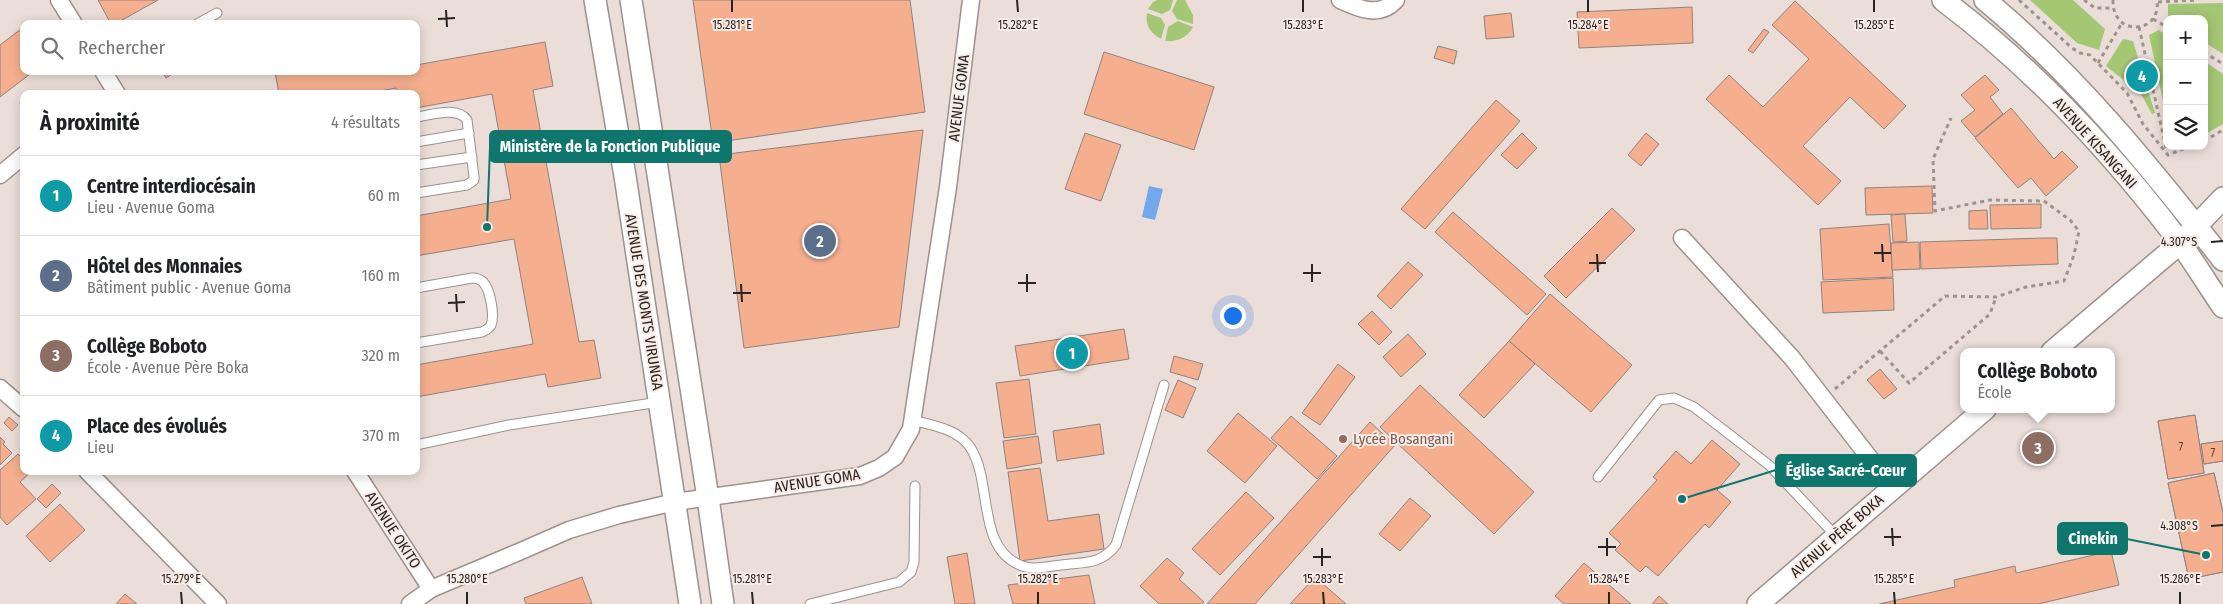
<!DOCTYPE html>
<html lang="fr">
<meta charset="utf-8">
<style>
:root{--surface:#fff;--page:#f2f2f2;--text:#202124;--muted:#757577;--line:#e0e0e0;--accent:#357088}
body{margin:0;font-family:"Fira Sans Condensed",sans-serif;background:var(--page);color:var(--text)}
.controls{position:absolute;right:15px;top:15px;display:grid;overflow:hidden;border-radius:10px;box-shadow:0 2px 12px #0003}
.controls button{width:45px;height:45px;display:grid;place-items:center;padding:0;border:0;border-bottom:1px solid var(--line);background:var(--surface);color:var(--text);font:25px sans-serif}
.you{position:absolute;left:1232px;top:315px;width:18px;height:18px;margin:-12px;border:4px solid #fff;border-radius:50%;background:#1a73e8;box-shadow:0 0 0 8px #1a73e833}
.badge{display:grid;place-items:center;width:32px;height:32px;border-radius:50%;background:var(--accent);color:#fff;font-size:16px;font-weight:700}
.pin{position:absolute;translate:-50% -50%;border:2px solid #fff;box-shadow:0 1px 5px #0006}
.popup{position:absolute;left:1960px;top:348px;width:155px;height:65px;box-sizing:border-box;display:grid;place-content:center;border-radius:10px;background:var(--surface);filter:drop-shadow(0 1px 4px #0005);font-size:16px;white-space:nowrap;color:var(--muted)}
.popup b{font-size:19px;color:var(--text)}
.popup::after{content:'';position:absolute;left:50%;top:100%;margin-left:-10px;border:10px solid transparent;border-top-color:var(--surface)}
.list{margin:0;padding:0;list-style:none}
h2{display:flex;justify-content:space-between;align-items:center;height:65px;margin:0;padding:0 20px;font-size:21px}
h2 small{font-size:16px;font-weight:400;color:var(--muted)}
.list li{display:grid;grid-template-columns:32px 1fr auto;gap:15px;align-items:center;box-sizing:border-box;height:80px;padding:0 20px;border-top:1px solid var(--line)}
.list b{display:block;font-size:19px;white-space:nowrap}
.list p{margin:0;font-size:16px;white-space:nowrap;color:var(--muted)}
.list em{font-size:16px;font-style:normal;color:var(--muted)}
.icon{flex:none;width:28px;height:28px;fill:none;stroke:currentColor;stroke-width:2;stroke-linecap:round;stroke-linejoin:round}
.map{position:relative;flex:none;width:2223px;height:604px;overflow:hidden}
.search{position:absolute;background:var(--surface);box-shadow:0 2px 12px #0003;left:20px;top:20px;width:400px;height:55px;display:flex;align-items:center;gap:12px;box-sizing:border-box;padding:0 18px;border-radius:10px;color:var(--muted);font-size:19px}
.panel{position:absolute;background:var(--surface);box-shadow:0 2px 12px #0003;left:20px;top:90px;width:400px;height:385px;border-radius:10px}
.map>svg:first-child{display:block}
.green{fill:#a4c774}
.water{fill:#73a7ee}
.building{fill:#f5af8f;stroke:#8f837e}
.lines{fill:none;stroke-linecap:round;stroke-linejoin:round}
.service-casing{stroke:#9d918c;stroke-width:11}
.minor-casing{stroke:#9d918c;stroke-width:19}
.tertiary-casing{stroke:#9d918c;stroke-width:24}
.path{stroke:#9d938f;stroke-width:3;stroke-dasharray:4 4;stroke-linecap:butt}
.service{stroke:#fff;stroke-width:9}
.minor{stroke:#fff;stroke-width:16}
.tertiary{stroke:#fff;stroke-width:21}
.ticks{fill:none;stroke:#292422;stroke-width:2}
.education-dot{fill:#8d6e63;stroke:#f9ebe6;stroke-width:2}
.labels{text-anchor:middle;dominant-baseline:central;stroke-width:4;stroke-linejoin:round;paint-order:stroke}
.number-label{font-size:12px;fill:#5c473d}
.street-label{font-size:15px;fill:#292422;stroke:#f9ebe6}
.education-label{font-size:15px;fill:#785e54;stroke:#f9ebe6;text-anchor:start}
.ticks-label{font-size:12px;text-anchor:middle;fill:#292422;stroke:#f9ebe6;stroke-width:4;stroke-linejoin:round;paint-order:stroke}
.leader{fill:none;stroke:#0f766e;stroke-width:2}
.callout-dot{fill:#0f766e;stroke:#f9ebe6;stroke-width:2}
.callout{fill:#0f766e;stroke:#0f766e;stroke-width:2}
.callout-label{font-size:16px;text-anchor:middle;font-weight:bold;fill:#fff}
</style>
<div class="map">
<svg width="2223" height="604" viewBox="0 0 2223 604">
<rect width="100%" height="100%" fill="#ebded9"/>
<g class="green">
<path d="M1157,0H1173L1170,10L1162,14L1148,9L1153,2Z"/>
<path d="M1177,0H1185L1193,15V24L1177,19L1172,11Z"/>
<path d="M2030,0H2073L2105,29L2099,50L2077,43Z"/>
<path d="M2223,3V54L2204,42V19H2171L2168,17V4Z"/>
<path d="M1147,13L1161,18L1165,25L1161,39C1150,33 1145,25 1147,13Z"/>
<path d="M1178,21L1193,27C1187,38 1177,42 1165,41L1168,27Z"/>
<path d="M2159,30L2167,36V120L2149,35Z"/>
<path d="M2123,39L2133,41L2155,113L2152,114L2141,94L2106,66Z"/>
<path d="M2204,61L2223,74V124L2204,135Z"/>
</g>
<path class="water" d="M1149,186L1163,189L1155,220L1142,217Z"/>
<g class="building">
<path d="M98,0H158L115,24H111Z"/>
<path d="M693,0H910L925,112L713,143Z"/>
<path d="M1795,1L1906,106L1884,129L1850,97L1803,146L1841,181L1818,205L1706,99L1729,75L1763,107L1809,59L1772,25Z"/>
<path d="M1692,7L1693,43L1579,48L1577,12Z"/>
<path d="M1511,13L1514,37L1486,39L1484,16Z"/>
<path d="M21,29L24,32V71H34L0,97V45Z"/>
<path d="M1764,29L1769,32L1753,53L1748,50Z"/>
<path d="M545,42L553,86L533,90L579,342L594,340L601,378L548,387L545,374L416,397V365L533,344L514,239L416,256V216L511,199L492,94L416,108V94H397L396,88L365,94H279L275,72L416,71V65Z"/>
<path d="M1438,46L1457,51L1454,64L1434,58Z"/>
<path d="M1104,52L1214,87L1194,150L1084,114Z"/>
<path d="M162,71H177L166,78Z"/>
<path d="M1985,75L1999,90L1990,97L2003,114L1975,137L1961,121L1975,110L1961,95Z"/>
<path d="M1496,100L1520,121L1425,229L1401,209Z"/>
<path d="M2011,108L2054,159L2062,151L2078,167L2046,196L2031,178L2018,188L1975,138Z"/>
<path d="M923,130L899,327L744,348L719,155Z"/>
<path d="M1085,133L1121,145L1101,201L1065,189Z"/>
<path d="M1522,133L1537,148L1517,169L1501,155Z"/>
<path d="M1646,133L1659,144L1641,166L1628,155Z"/>
<path d="M1932,186L1933,213L1866,215L1865,188Z"/>
<path d="M2041,204V228L1991,229L1990,205Z"/>
<path d="M1612,208L1635,230L1566,298L1544,276Z"/>
<path d="M1987,210L1988,229H1969V211Z"/>
<path d="M1453,212L1546,294L1527,315L1435,232Z"/>
<path d="M1905,214L1907,241L1893,242L1891,215Z"/>
<path d="M1889,224L1893,277L1823,280L1820,229Z"/>
<path d="M2044,238H2057L2058,264L1921,269L1920,242Z"/>
<path d="M1919,242L1920,269L1892,270L1891,243Z"/>
<path d="M1408,262L1423,275L1391,309L1377,296Z"/>
<path d="M1893,278L1894,310L1823,313L1821,282Z"/>
<path d="M1550,294L1632,365L1591,412L1509,341Z"/>
<path d="M1372,311L1392,332L1379,345L1358,324Z"/>
<path d="M1124,329L1129,359L1020,376L1015,346Z"/>
<path d="M1408,334L1426,354L1401,377L1383,357Z"/>
<path d="M1509,341L1535,364L1484,418L1459,395Z"/>
<path d="M1174,356L1203,364L1198,380L1170,372Z"/>
<path d="M1338,364L1355,377L1320,425L1302,413Z"/>
<path d="M1880,369L1897,389L1884,399L1867,380Z"/>
<path d="M1029,379L1036,434L1004,438L996,383Z"/>
<path d="M1178,380L1196,388L1183,418L1165,410Z"/>
<path d="M1420,385L1534,492L1494,534L1380,427Z"/>
<path d="M1238,413L1277,446L1245,483L1207,451Z"/>
<path d="M2195,415L2204,473L2168,479L2158,421Z"/>
<path d="M2195,415L2204,473L2168,479L2158,421Z"/>
<path d="M1291,416L1337,456L1317,479L1271,438Z"/>
<path d="M9,417L18,425L12,431L4,423Z"/>
<path d="M1370,422L1395,445L1255,604H1207Z"/>
<path d="M1100,424L1104,454L1057,461L1053,431Z"/>
<path d="M1038,436L1042,463L1007,469L1003,441Z"/>
<path d="M0,437L5,442L3,444L12,453L0,465Z"/>
<path d="M1712,440L1740,464L1717,490L1731,502L1709,528L1705,524L1658,576L1646,566L1640,572L1615,550L1621,544L1609,533L1657,480L1653,477L1676,451L1691,464Z"/>
<path d="M2223,441V461L2204,464L2201,444Z"/>
<path d="M2223,441V461L2204,464L2201,444Z"/>
<path d="M18,454L24,460V471H32L20,482L36,499L7,525L0,517V470Z"/>
<path d="M1040,468L1048,521L1099,514L1104,549L1020,561L1008,472Z"/>
<path d="M2214,473L2223,513V572L2189,579L2168,483Z"/>
<path d="M2214,473L2223,513V572L2189,579L2168,483Z"/>
<path d="M52,484L61,493L46,508L37,499Z"/>
<path d="M1246,492L1274,518L1220,575L1192,549Z"/>
<path d="M1410,498L1431,516L1400,551L1379,534Z"/>
<path d="M60,504L85,530L50,562L26,536Z"/>
<path d="M2111,551L2119,585L2038,604H1879L1955,587L1954,580L2015,566L2016,573Z"/>
<path d="M967,553L975,604H955L947,557Z"/>
<path d="M1167,558L1184,573L1179,579L1204,602L1202,604H1159L1140,586Z"/>
<path d="M1584,563L1631,604H1564L1555,596Z"/>
<path d="M1089,575L1095,604H1013L1008,585Z"/>
<path d="M582,577L592,604H526L524,598Z"/>
<path d="M1315,577L1346,604H1290Z"/>
<path d="M125,594L137,604H116Z"/>
<path d="M1659,596L1668,604H1652Z"/>
</g>
<g class="lines">
<g class="service-casing">
<g id="service">
<path d="M197,24L217,13"/>
<path d="M416,117C432,115 457,106 467,120L474,177V180L467,185L416,193"/>
<path d="M416,142L469,133"/>
<path d="M416,165L472,157"/>
<path d="M416,288L472,278C476,278 480,279 483,282C490,289 495,315 491,325C489,329 486,330 482,332L416,343"/>
<path d="M912,420C932,425 958,429 970,447C993,481 976,547 1020,565C1032,571 1049,566 1061,565C1084,562 1101,565 1116,545L1164,385"/>
<path d="M416,445L509,425L659,402"/>
<path d="M1598,477L1659,400L1674,398L1694,407L1769,465L1836,536"/>
<path d="M810,604L899,582L911,572L914,562L915,486"/>
</g>
</g>
<g class="minor-casing">
<g id="minor">
<path d="M59,0L74,24"/>
<path d="M1340,0C1359,9 1380,18 1396,0"/>
<path d="M103,71L117,94"/>
<path d="M0,175L24,155"/>
<path d="M1682,238L1792,358L1893,488"/>
<path d="M0,388L24,409"/>
<path d="M87,471L218,604"/>
<path d="M355,471L431,589"/>
<path d="M410,604L431,589L521,551L569,530L619,515L675,502L860,476L879,468L895,457L911,429L948,187L971,0"/>
</g>
</g>
<g class="tertiary-casing">
<g id="tertiary">
<path d="M595,0L625,176L690,604"/>
<path d="M631,0L708,498L723,604"/>
<path d="M1943,0C2033,68 2111,151 2179,241C2194,262 2208,285 2223,307"/>
<path d="M1985,0C2076,75 2151,168 2223,260"/>
<path d="M2052,352L2180,243L2223,198"/>
<path d="M1758,604L1985,409"/>
</g>
</g>
<g class="path">
<path d="M2019,0L2072,48L2080,53L2090,55L2127,93L2143,124L2168,155L2191,146"/>
<path d="M2084,0L2095,8H2113"/>
<path d="M2113,0C2112,38 2162,34 2157,0"/>
<path d="M2158,2L2198,0"/>
<path d="M2153,19L2167,27"/>
<path d="M2139,27L2167,152"/>
<path d="M2204,52L2223,64"/>
<path d="M2098,63L2122,23"/>
<path d="M2204,141L2223,130"/>
<path d="M1880,351L1909,383L1990,314L1996,297"/>
<path d="M1835,389L1945,296L1996,297L2026,287L2064,281L2074,255L2079,231L2070,220L2044,201L1990,200L1935,211L1933,159L1951,118"/>
</g>
<use href="#service" class="service"/>
<use href="#minor" class="minor"/>
<use href="#tertiary" class="tertiary"/>
</g>
<path class="ticks" d="M732,0V12M1017,0L1018,12M1303,0V12M1588,0V12M1874,0V12M446,10L447,27M438,19L455,18M2211,242L2223,241M1882,244L1883,262M1874,253H1891M1597,254L1598,272M1589,263H1606M1312,264V282M1303,273H1321M1027,274V292M1018,283H1036M741,284L742,302M733,293H751M456,294L457,312M448,303L465,302M2211,526L2223,525M1892,528L1893,546M1884,537H1901M1607,538V556M1598,547H1616M1322,548V566M1313,557H1331M181,592L182,604M467,592V604M752,592L753,604M1038,592V604M1323,592L1324,604M1609,592V604M1894,592L1895,604M2180,592V604"/>
<circle class="education-dot" cx="1343" cy="439" r="5"/>
<g class="labels">
<g class="number-label">
<text x="2181" y="447">7</text>
<text x="2213" y="453">7</text>
</g>
<g class="street-label">
<text transform="translate(959 98) rotate(-83)">AVENUE GOMA</text>
<text transform="translate(2095 143) rotate(48)">AVENUE KISANGANI</text>
<text transform="translate(644 302) rotate(81)">AVENUE DES MONTS VIRUNGA</text>
<text transform="translate(817 481) rotate(-9)">AVENUE GOMA</text>
<text transform="translate(393 530) rotate(57)">AVENUE OKITO</text>
<text transform="translate(1837 536) rotate(-41)">AVENUE PÈRE BOKA</text>
</g>
<g class="education-label">
<text x="1353" y="439">Lycée Bosangani</text>
</g>
</g>
<g class="ticks-label">
<text x="732" y="29">15.281°E</text>
<text x="1018" y="29">15.282°E</text>
<text x="1303" y="29">15.283°E</text>
<text x="1588" y="29">15.284°E</text>
<text x="1874" y="29">15.285°E</text>
<text x="2179" y="246">4.307°S</text>
<text x="2179" y="530">4.308°S</text>
<text x="181" y="583">15.279°E</text>
<text x="467" y="583">15.280°E</text>
<text x="752" y="583">15.281°E</text>
<text x="1038" y="583">15.282°E</text>
<text x="1323" y="583">15.283°E</text>
<text x="1609" y="583">15.284°E</text>
<text x="1894" y="583">15.285°E</text>
<text x="2180" y="583">15.286°E</text>
</g>
<path class="leader" d="M487 227L490 147M1682 499L1776 470M2206 555L2127 539"/>
<g class="callout-dot">
<circle cx="487" cy="227" r="5"/>
<circle cx="1682" cy="499" r="5"/>
<circle cx="2206" cy="555" r="5"/>
</g>
<g class="callout">
<rect x="490" y="131" width="241" height="31" rx="5"/>
<rect x="1776" y="455" width="140" height="31" rx="5"/>
<rect x="2058" y="523" width="69" height="31" rx="5"/>
</g>
<g class="callout-label">
<text x="610" y="152">Ministère de la Fonction Publique</text>
<text x="1846" y="476">Église Sacré-Cœur</text>
<text x="2093" y="544">Cinekin</text>
</g>
</svg>
<div class="controls">
<button>+</button>
<button>−</button>
<button><svg class="icon" aria-label="layers" viewBox="0 0 24 24"><path d="M12 4l9 5-9 5-9-5zM3 14l9 5 9-5"/></svg></button>
</div>
<div class="you"></div>
<div class="pin badge" style="left:1072px;top:353px;background:#0f9aa8">1</div>
<div class="pin badge" style="left:820px;top:241px;background:#5c6f8a">2</div>
<div class="pin badge" style="left:2038px;top:448px;background:#8d6e63">3</div>
<div class="popup"><b>Collège Boboto</b>École</div>
<div class="pin badge" style="left:2142px;top:76px;background:#0f9aa8">4</div>
<div class="search"><svg class="icon" aria-label="search" viewBox="0 0 24 24"><circle cx="10" cy="10" r="6"/><path d="M15 15l6 6"/></svg>Rechercher</div>
<section class="panel">
<h2>À proximité<small>4 résultats</small></h2>
<ul class="list">
<li><span class="badge" style="background:#0f9aa8">1</span><div><b>Centre interdiocésain</b><p>Lieu · Avenue Goma</p></div><em>60 m</em></li>
<li><span class="badge" style="background:#5c6f8a">2</span><div><b>Hôtel des Monnaies</b><p>Bâtiment public · Avenue Goma</p></div><em>160 m</em></li>
<li><span class="badge" style="background:#8d6e63">3</span><div><b>Collège Boboto</b><p>École · Avenue Père Boka</p></div><em>320 m</em></li>
<li><span class="badge" style="background:#0f9aa8">4</span><div><b>Place des évolués</b><p>Lieu</p></div><em>370 m</em></li>
</ul>
</section>
</div>
